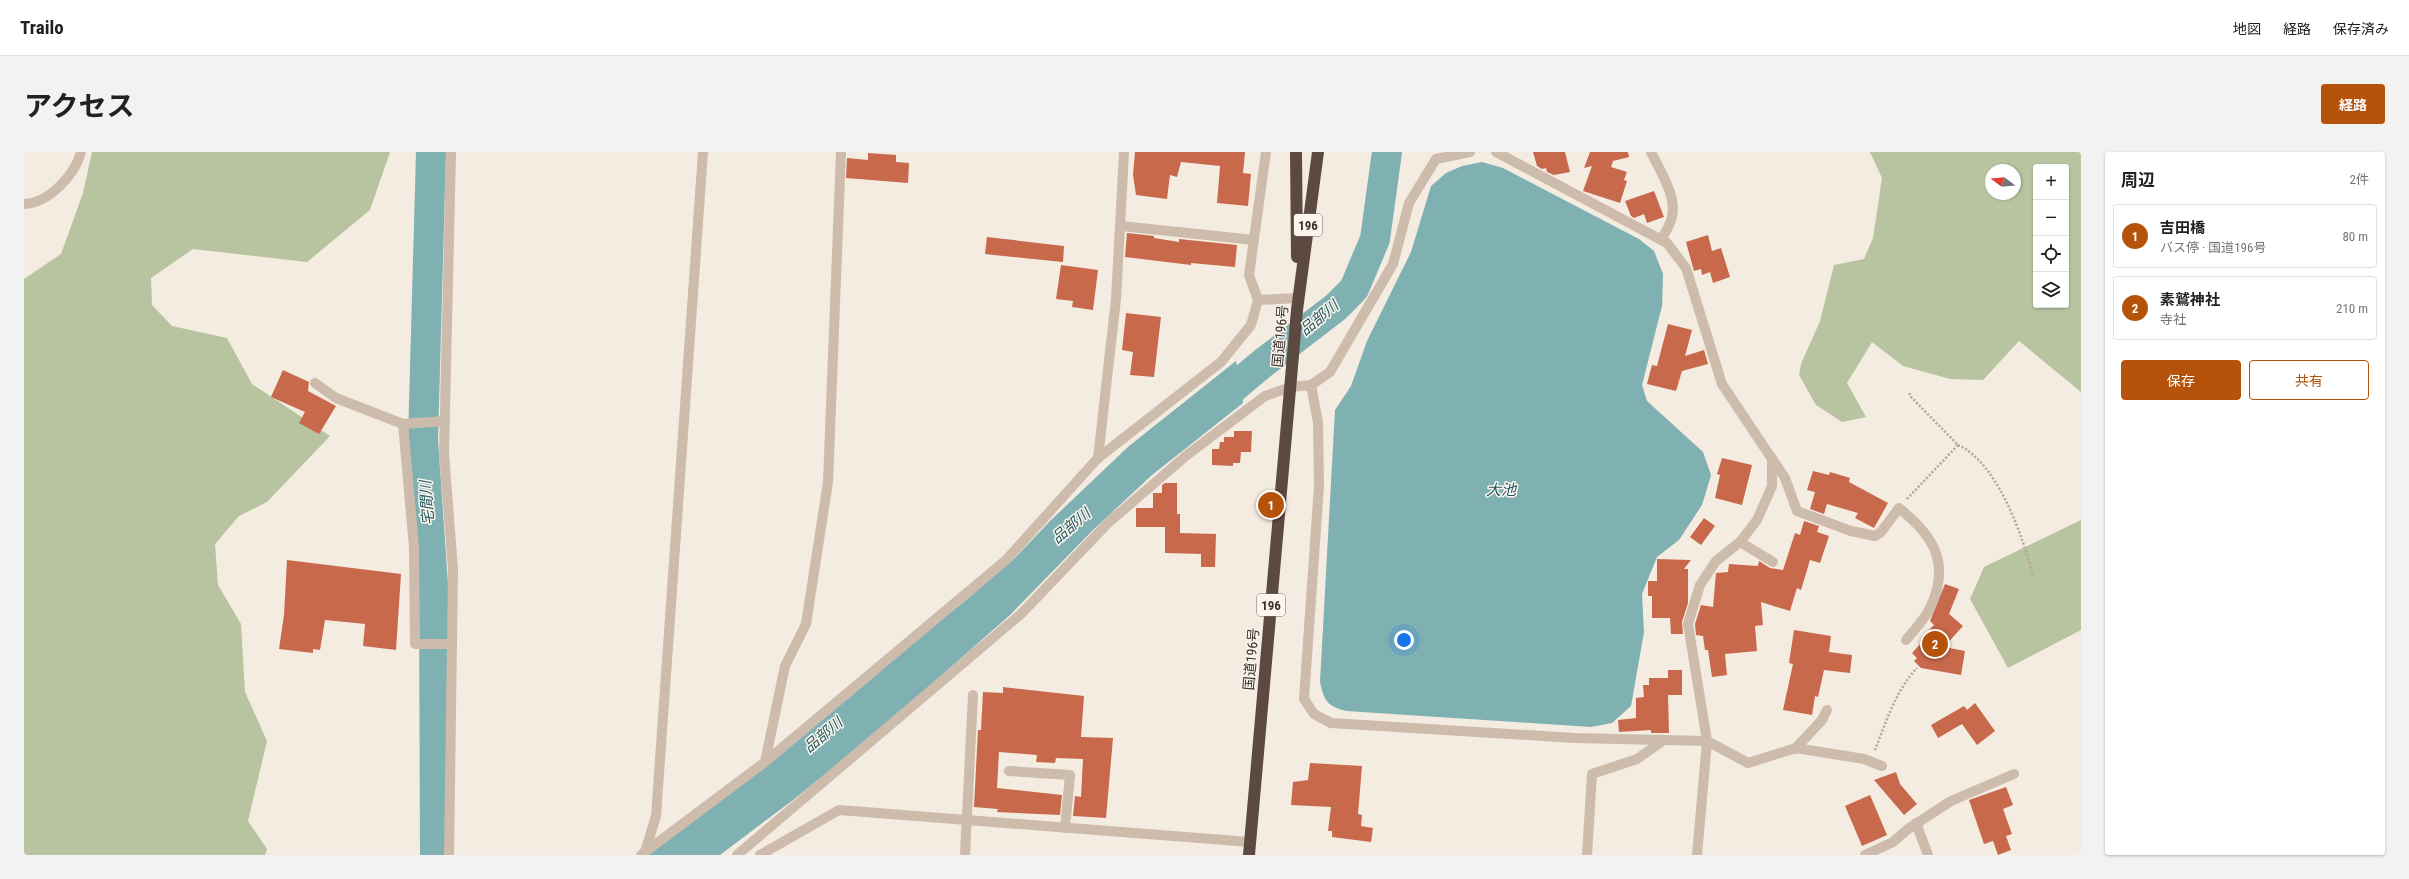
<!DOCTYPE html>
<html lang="ja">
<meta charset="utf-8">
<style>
:root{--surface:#fff;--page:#f2f2f2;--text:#202124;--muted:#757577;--line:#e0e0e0;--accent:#b45309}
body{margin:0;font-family:"Roboto Condensed","Noto Sans JP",sans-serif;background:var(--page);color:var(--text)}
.controls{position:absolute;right:12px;top:12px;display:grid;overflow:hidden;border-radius:4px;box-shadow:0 1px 3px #0004}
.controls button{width:36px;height:36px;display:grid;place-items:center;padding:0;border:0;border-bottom:1px solid var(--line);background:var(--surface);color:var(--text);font:20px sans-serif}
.compass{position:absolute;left:1961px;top:12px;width:36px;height:36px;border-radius:50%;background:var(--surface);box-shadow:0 1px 3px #0004;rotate:286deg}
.you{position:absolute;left:1380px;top:488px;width:14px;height:14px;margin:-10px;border:3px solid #fff;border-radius:50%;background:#1a73e8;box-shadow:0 0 0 6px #1a73e833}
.badge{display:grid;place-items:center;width:26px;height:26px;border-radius:50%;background:var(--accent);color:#fff;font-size:13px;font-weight:700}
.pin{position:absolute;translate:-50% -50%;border:2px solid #fff;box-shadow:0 1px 4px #0006}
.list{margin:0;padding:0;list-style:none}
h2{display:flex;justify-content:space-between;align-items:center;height:52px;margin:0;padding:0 16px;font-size:17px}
h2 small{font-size:13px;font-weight:400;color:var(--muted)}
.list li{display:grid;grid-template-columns:26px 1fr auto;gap:12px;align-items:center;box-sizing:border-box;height:64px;margin:0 8px 8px;padding:0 8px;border:1px solid var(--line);border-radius:4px}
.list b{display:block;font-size:15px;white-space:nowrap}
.list p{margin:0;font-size:13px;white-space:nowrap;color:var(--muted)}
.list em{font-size:13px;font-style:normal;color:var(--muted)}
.actions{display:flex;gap:8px;padding:12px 16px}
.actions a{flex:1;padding:9px 0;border:1px solid var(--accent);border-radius:4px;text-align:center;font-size:14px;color:var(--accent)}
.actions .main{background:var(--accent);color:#fff}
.icon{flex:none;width:22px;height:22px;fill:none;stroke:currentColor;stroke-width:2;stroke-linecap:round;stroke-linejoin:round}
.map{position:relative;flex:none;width:2057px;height:703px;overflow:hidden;border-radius:4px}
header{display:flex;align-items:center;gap:24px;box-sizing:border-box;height:56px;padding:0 20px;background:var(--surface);border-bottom:1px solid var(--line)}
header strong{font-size:19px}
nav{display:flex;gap:22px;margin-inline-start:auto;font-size:14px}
.intro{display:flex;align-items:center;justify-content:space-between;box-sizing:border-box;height:96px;padding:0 24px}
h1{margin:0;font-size:28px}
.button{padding:10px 18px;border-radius:4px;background:var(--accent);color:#fff;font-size:14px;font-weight:700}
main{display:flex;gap:24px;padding:0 24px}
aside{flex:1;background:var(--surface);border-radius:4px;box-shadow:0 1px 3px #0004}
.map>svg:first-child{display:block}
.green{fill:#b8c4a0;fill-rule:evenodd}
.water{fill:#7fb0b2}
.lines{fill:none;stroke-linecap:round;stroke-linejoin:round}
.river{stroke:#7fb0b2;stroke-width:30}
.building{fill:#c8694b}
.path{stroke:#b9a596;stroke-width:2.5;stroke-dasharray:2 2;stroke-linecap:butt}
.lane{stroke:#cdbbac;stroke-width:10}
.street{stroke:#cdbbac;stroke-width:10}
.highway{stroke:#5c4a42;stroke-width:12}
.labels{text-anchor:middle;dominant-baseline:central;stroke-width:3;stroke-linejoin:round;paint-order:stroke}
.shield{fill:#fbf5ee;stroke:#756b66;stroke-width:1}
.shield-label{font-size:13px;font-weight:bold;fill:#3b302b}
.street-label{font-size:14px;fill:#3b302b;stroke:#fbf5ee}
.water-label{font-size:15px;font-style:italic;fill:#1f5a5e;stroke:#fbf5ee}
</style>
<header>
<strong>Trailo</strong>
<nav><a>地図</a><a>経路</a><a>保存済み</a></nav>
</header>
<div class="intro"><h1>アクセス</h1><a class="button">経路</a></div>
<main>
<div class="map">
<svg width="2057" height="703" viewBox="0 0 2057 703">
<rect width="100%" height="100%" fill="#f4ebe1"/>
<g class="green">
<path d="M68,0H366L346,58L283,110L169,97L127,126L128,153L148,174L203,186L228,232L306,284L243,350L215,364L191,392L194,433L217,472L221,540L243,589L224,669L243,697L241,703H0V127L37,102L59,41Z"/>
<path d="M1846,0H2057V240L1995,189L1959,228L1926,227L1879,214L1848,190L1823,231L1842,265L1818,270L1792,253L1775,223L1777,212L1796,169L1810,113L1840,107L1849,86L1858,26ZM2012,15H2042V153H2012ZM1967,18H1991V42H1967Z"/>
<path d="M2057,368V478L1984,516L1946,447L1960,415Z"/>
</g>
<g class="water">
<path d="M1458,10L1479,16L1615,87L1630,99L1639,122L1638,154L1618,233L1623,249L1679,300L1687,323L1678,353L1655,388L1633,405L1618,442L1620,480L1607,554L1588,571L1567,575L1323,559C1304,555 1300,549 1296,530L1311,258L1327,234L1343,189L1387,100L1407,34L1422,21L1438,14Z"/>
<path d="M1212,209L1219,251L1128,323L1068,379L986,463L851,582L769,648L696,703H624L941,449L992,405L1026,369L1105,294Z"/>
</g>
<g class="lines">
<g class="river">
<path d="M407,0L399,288L410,447L411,703"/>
<path d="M1183,258L1239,211L1312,155L1330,137L1351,87L1363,0"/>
</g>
</g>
<g class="building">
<path d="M1111,0H1221L1219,21L1227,22L1224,54L1193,51L1196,14L1157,10L1153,25L1146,23L1143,47L1112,43L1109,23Z"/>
<path d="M1509,0H1541L1546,20L1530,23L1523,20L1522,16L1518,17L1513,14Z"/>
<path d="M1566,0H1604L1605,5L1589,9L1587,15L1603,20L1600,28L1603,29L1596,51L1559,39L1568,14L1560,16Z"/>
<path d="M844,1L872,3V10L885,11L884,31L822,26L823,6L844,8Z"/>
<path d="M1630,39L1640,65L1623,71L1620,62L1610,66L1607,64L1601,49Z"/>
<path d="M1103,81L1130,84V86L1155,90V87L1213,93L1211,115L1167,111V113L1101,105Z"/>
<path d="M1684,83L1688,99L1697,96L1706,125L1689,131L1686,120L1678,123L1677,117L1670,119L1662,90Z"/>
<path d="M963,85L1040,94L1039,110L961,102Z"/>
<path d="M1037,113L1074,118L1069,158L1048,155L1049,149L1032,147Z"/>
<path d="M1102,161L1137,165L1130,225L1106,223L1109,200L1098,198Z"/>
<path d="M1644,172L1668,178L1661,204L1680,198L1684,212L1658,219L1652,239L1623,232L1628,213L1633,214Z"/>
<path d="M259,218L285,230L284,239L312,254L295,282L275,271L281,260L247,245Z"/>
<path d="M1210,279H1228L1227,300H1217L1216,311H1209V314L1188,313V297H1195L1196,290H1200V285H1210Z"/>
<path d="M1698,306L1728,313L1718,353L1691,346L1696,323L1693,322Z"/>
<path d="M1789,319L1805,323L1806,320L1826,326L1825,330L1864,351L1850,376L1831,366L1834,361L1803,352L1800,362L1786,357L1791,340L1783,338Z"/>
<path d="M1141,331H1153V362H1156V381L1192,382L1191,415H1177V402L1141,401V375H1112V356H1129V341H1138V333Z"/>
<path d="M1680,366L1691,374L1677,393L1666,385Z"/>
<path d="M1780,369L1795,374L1793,380L1805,384L1796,411L1786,408L1777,438L1773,436L1766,459L1737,450L1739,473L1731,474L1733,499L1701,502L1703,523L1688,525L1684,498H1681L1679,484L1672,483L1671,472L1677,453L1689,455L1692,421L1704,420L1705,412L1734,414L1735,409L1746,416L1759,418L1771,381L1776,383Z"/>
<path d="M1633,407L1667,408L1660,417H1664V451L1658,470L1659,482H1647L1646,466H1628V444H1624V429H1633Z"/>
<path d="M263,408L377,422L372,498L339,494L341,472L301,468L296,498L289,497V501L255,497L260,463Z"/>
<path d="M1921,432L1935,437L1925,462L1939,474L1920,495L1941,499L1937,523L1897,516L1890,509L1893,506L1888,501L1900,488L1897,486L1910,473L1906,469Z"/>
<path d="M1770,478L1807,484L1805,500L1828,503L1826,521L1800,518L1794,545L1791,544L1788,563L1759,558L1769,512L1765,511Z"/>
<path d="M1644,518H1658V543H1644L1645,581H1627V578L1595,580L1594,568L1612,566V546L1620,545L1619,533H1625V526H1644Z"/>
<path d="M979,535L1060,544L1057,585L1089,586L1082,666L1049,664L1051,644L1057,645L1059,607L1032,606L1031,611L1012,610L1013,603L975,600L973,636L1038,643L1036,663L973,660L974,657L950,655L954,578H957L959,540L979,541Z"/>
<path d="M1951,551L1971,579L1953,593L1938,572L1914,586L1907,573L1940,554L1943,558Z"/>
<path d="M1286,611L1338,614L1334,662L1338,663L1337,674L1349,676L1347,690L1308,685V679H1304L1307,655L1267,653L1269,630L1284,628Z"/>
<path d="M1872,620L1876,632L1893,652L1880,663L1850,628Z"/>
<path d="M1982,635L1989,653L1979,657L1988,682L1982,684L1987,698L1974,703L1969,689L1960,692L1945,648Z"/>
<path d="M1846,643L1863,683L1838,694L1821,654Z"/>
</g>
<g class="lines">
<g class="path">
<path d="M1934,293C1974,311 1999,385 2009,424"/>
<path d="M1883,347L1934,293L1886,244L1885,239"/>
<path d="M1851,598C1862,570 1872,538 1893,516"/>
</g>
<path class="lane" d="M1627,0C1636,19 1655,47 1647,68C1645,75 1640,82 1637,88"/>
<g class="street">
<path d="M1472,0L1643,91L1662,116L1698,232L1748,307V334L1733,368L1716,390L1692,409L1676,433L1664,472L1683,589L1673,703"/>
<path d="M0,52C25,51 51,23 57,0"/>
<path d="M1097,74L1230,88"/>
<path d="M1234,148L1225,123L1242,0"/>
<path d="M291,231L312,246L379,272L390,395L391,492H428"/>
<path d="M1287,233L1294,270L1295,334L1280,547L1290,562L1307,571L1551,586L1683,589L1724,611L1772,596L1840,607L1858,614"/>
<path d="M379,272L421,269"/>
<path d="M1747,305L1761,326L1773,359L1827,379L1851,384L1857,380L1875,356C1910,384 1927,412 1906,456C1901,467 1890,478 1882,488"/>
<path d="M1074,306L1092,147L1100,0"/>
<path d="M1716,390L1749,410"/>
<path d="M1771,597L1798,568L1803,558"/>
<path d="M741,610L761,514L782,472L804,330L817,0"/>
<path d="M985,619L1046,623L1041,676"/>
<path d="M1892,671L1904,703"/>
<path d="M621,700L632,664L679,0"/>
<path d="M425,703L429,418L420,301L427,0"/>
<path d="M617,703L741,610L982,408L1074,306L1197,210L1227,173L1234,148L1274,146"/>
<path d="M713,703L997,462L1084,371L1163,303L1241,244L1267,235L1287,233L1306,220L1369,112L1385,51L1412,7L1446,0"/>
<path d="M736,703L815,658L1226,690"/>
<path d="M941,703L949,543"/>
<path d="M1563,703L1568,622L1613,607L1640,588"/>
<path d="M1841,703L1869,690L1884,677L1927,649L1990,622"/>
</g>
<g class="highway">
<path d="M1272,0L1273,105"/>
<path d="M1225,703L1273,158L1294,0"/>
</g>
</g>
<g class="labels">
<g class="shield">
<rect x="1270" y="62" width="28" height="22" rx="3"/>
<rect x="1233" y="442" width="28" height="22" rx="3"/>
</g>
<g class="shield-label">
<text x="1284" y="73">196</text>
<text x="1247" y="453">196</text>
</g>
<g class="street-label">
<text transform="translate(1256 184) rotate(-85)">国道196号</text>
<text transform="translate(1227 507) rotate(-85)">国道196号</text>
</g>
<g class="water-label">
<text transform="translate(1295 166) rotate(-40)">品部川</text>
<text x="1477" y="338">大池</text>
<text transform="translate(403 351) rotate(-94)">宅間川</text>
<text transform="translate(1047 374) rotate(-40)">品部川</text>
<text transform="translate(799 583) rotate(-40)">品部川</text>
</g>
</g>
</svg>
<div class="controls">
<button>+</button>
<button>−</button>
<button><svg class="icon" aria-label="locate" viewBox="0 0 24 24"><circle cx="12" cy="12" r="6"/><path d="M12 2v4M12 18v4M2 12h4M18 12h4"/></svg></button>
<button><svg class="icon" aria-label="layers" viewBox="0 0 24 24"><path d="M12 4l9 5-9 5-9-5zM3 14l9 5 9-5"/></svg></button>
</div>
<svg class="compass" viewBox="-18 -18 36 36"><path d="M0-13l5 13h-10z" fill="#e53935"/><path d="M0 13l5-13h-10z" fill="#757577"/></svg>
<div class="you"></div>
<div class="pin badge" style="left:1247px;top:353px">1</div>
<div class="pin badge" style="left:1911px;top:492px">2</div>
</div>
<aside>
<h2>周辺<small>2件</small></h2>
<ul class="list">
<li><span class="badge">1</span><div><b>吉田橋</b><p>バス停 · 国道196号</p></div><em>80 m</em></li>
<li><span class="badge">2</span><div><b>素鷲神社</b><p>寺社</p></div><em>210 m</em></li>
</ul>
<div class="actions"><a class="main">保存</a><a>共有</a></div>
</aside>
</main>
